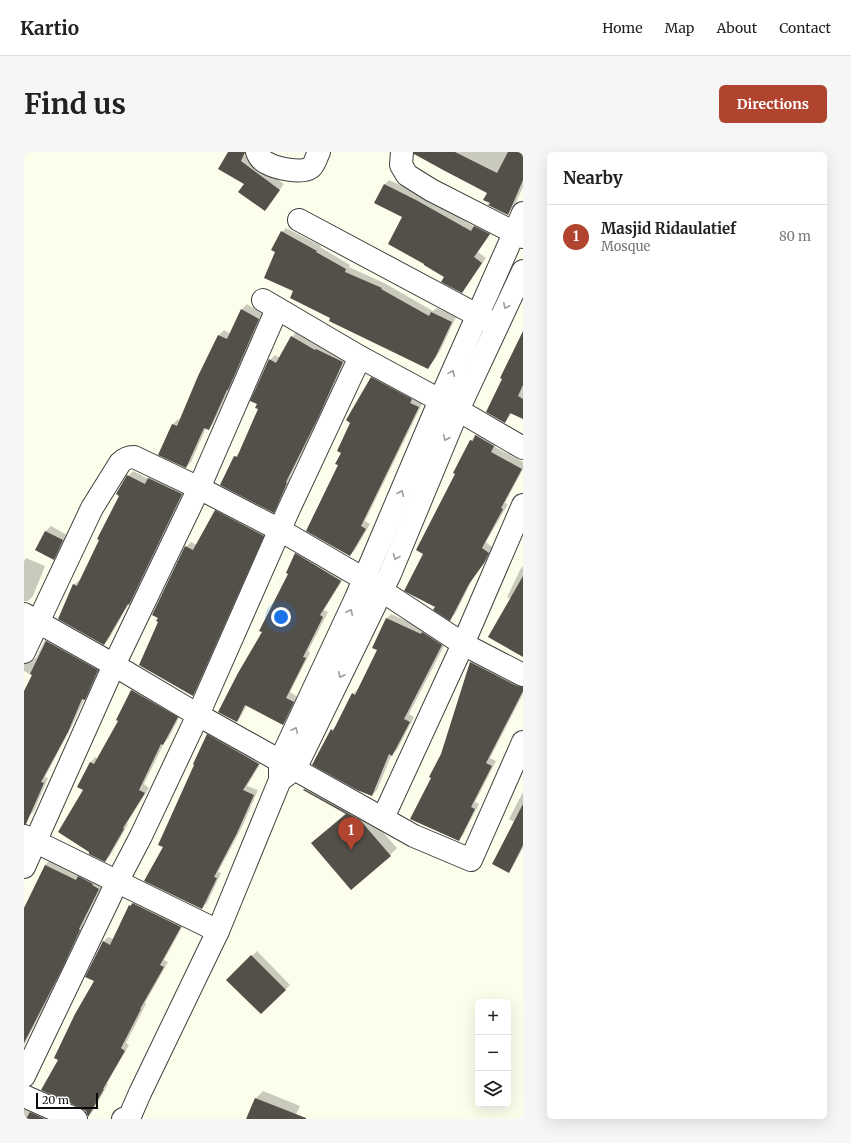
<!DOCTYPE html>
<meta charset="utf-8">
<style>
:root{--surface:#fff;--page:#f6f6f6;--text:#222;--muted:#767676;--line:#e0e0e0;--accent:#b0442f}
body{margin:0;font-family:Merriweather,serif;background:var(--page);color:var(--text)}
.controls{position:absolute;right:12px;bottom:12px;display:grid;overflow:hidden;border-radius:6px;box-shadow:0 4px 16px #0002}
.controls button{width:36px;height:36px;display:grid;place-items:center;padding:0;border:0;border-bottom:1px solid var(--line);background:var(--surface);color:var(--text);font:20px sans-serif}
.scale{position:absolute;left:12px;bottom:10px;width:62px;box-sizing:border-box;padding-left:4px;border:2px solid #0c0c0c;border-top:0;font-size:11px;line-height:14px;white-space:nowrap;color:#0c0c0c;-webkit-text-stroke:3px #fff;paint-order:stroke}
.you{position:absolute;left:257px;top:465px;width:14px;height:14px;margin:-10px;border:3px solid #fff;border-radius:50%;background:#1a73e8;box-shadow:0 0 0 6px #1a73e833}
.badge{display:grid;place-items:center;width:26px;height:26px;border-radius:50%;background:var(--accent);color:#fff;font-size:13px;font-weight:700}
.pin{position:absolute;translate:-50% -33px;filter:drop-shadow(0 1px 2px #0008)}
.pin::after{content:'';position:absolute;top:21px;width:14px;height:12px;background:inherit;clip-path:polygon(0 0,100% 0,50% 100%)}
.list{margin:0;padding:0;list-style:none}
h2{display:flex;justify-content:space-between;align-items:center;height:52px;margin:0;padding:0 16px;font-size:17px}
h2 small{font-size:13px;font-weight:400;color:var(--muted)}
.list li{display:grid;grid-template-columns:26px 1fr auto;gap:12px;align-items:center;box-sizing:border-box;height:64px;padding:0 16px;border-top:1px solid var(--line)}
.list b{display:block;font-size:15px;white-space:nowrap}
.list p{margin:0;font-size:13px;white-space:nowrap;color:var(--muted)}
.list em{font-size:13px;font-style:normal;color:var(--muted)}
.icon{flex:none;width:22px;height:22px;fill:none;stroke:currentColor;stroke-width:2;stroke-linecap:round;stroke-linejoin:round}
.map{position:relative;flex:none;width:499px;height:967px;overflow:hidden;border-radius:6px}
header{display:flex;align-items:center;gap:24px;box-sizing:border-box;height:56px;padding:0 20px;background:var(--surface);border-bottom:1px solid var(--line)}
header strong{font-size:19px}
nav{display:flex;gap:22px;margin-inline-start:auto;font-size:14px}
.intro{display:flex;align-items:center;justify-content:space-between;box-sizing:border-box;height:96px;padding:0 24px}
h1{margin:0;font-size:28px}
.button{padding:10px 18px;border-radius:6px;background:var(--accent);color:#fff;font-size:14px;font-weight:700}
main{display:flex;gap:24px;padding:0 24px}
aside{flex:1;background:var(--surface);border-radius:6px;box-shadow:0 4px 16px #0002}
.map>svg:first-child{display:block}
.shadow{fill:#0003}
.building{fill:#534f49}
.lines{fill:none;stroke-linecap:round;stroke-linejoin:round}
.street-casing{stroke:#3f3f3f;stroke-width:24}
.street{stroke:#fff;stroke-width:22}
.oneway{stroke:#9e9e9e}
</style>
<header>
<strong>Kartio</strong>
<nav><a>Home</a><a>Map</a><a>About</a><a>Contact</a></nav>
</header>
<div class="intro"><h1>Find us</h1><a class="button">Directions</a></div>
<main>
<div class="map">
<svg width="499" height="967" viewBox="0 0 499 967">
<rect width="100%" height="100%" fill="#fdfdec"/>
<g class="shadow">
<path d="M205,0H223L221,4L260,32L245,53L222,32Z"/>
<path d="M391,0H499V35L490,55L484,61L467,51L464,41Z"/>
<path d="M365,28L397,43L451,75L455,70L469,77L454,100L462,106L438,140L422,124L379,64L361,32Z"/>
<path d="M262,76L297,94L296,95L326,113L325,115L362,132L409,159L413,156L432,165L416,199L408,211L404,215L307,165L271,138L252,99L258,80Z"/>
<path d="M223,152L239,162L209,232L206,235L189,272L184,277L182,276L167,310L162,315L136,302L149,272L154,267L156,268L175,224L195,183L200,178L207,182L218,157Z"/>
<path d="M272,180L323,204L298,260L266,325L268,326L254,354L249,359L211,305L216,300L235,257L246,208L251,203L256,206L268,185Z"/>
<path d="M499,199V266L488,261L481,270Z"/>
<path d="M352,221L399,250L341,369L346,372L331,398L326,403L315,313L318,300L348,226Z"/>
<path d="M457,278L474,288L471,295L499,310V317L481,351L484,352L462,390L469,396L465,405L449,426L431,462L426,467L412,454L401,402L432,321L431,320L447,288Z"/>
<path d="M109,319L124,327L130,321L163,337L110,446L105,451L85,487L80,492L50,433L55,428L57,429L97,343L104,324Z"/>
<path d="M197,354L244,378L173,538L168,543L136,469L162,395L167,390L173,393L192,359Z"/>
<path d="M27,374L43,383L35,401L30,406L13,398L22,379Z"/>
<path d="M277,397L321,424L300,458L304,460L284,499L286,501L266,540L274,545L264,567L259,572L223,553L217,564L213,569L240,480L266,421L272,402Z"/>
<path d="M2,406L21,414L9,444L4,449H0V409Z"/>
<path d="M499,414V504L487,447L483,445L496,418Z"/>
<path d="M367,462L423,488L385,562L390,565L373,598L368,602L353,638L348,643L308,578L313,573L329,542L334,537H335L354,497L362,467Z"/>
<path d="M25,483L78,513L65,542L60,548L48,574L21,625L24,626L10,659L5,664L0,662V541L9,524L0,519V507L6,508L12,506L21,488Z"/>
<path d="M452,506L499,530V542L466,606L472,609L451,650L455,652L439,683L434,688L408,626L418,602L447,510Z"/>
<path d="M113,533L158,560L144,587L140,591L120,632L125,636L103,671L104,672L86,704L81,709L61,638L67,610L71,605L74,607L95,568L93,567L108,538Z"/>
<path d="M188,578L239,607L223,634L234,638L218,675L194,720L197,721L183,751L178,756L140,695L183,583Z"/>
<path d="M287,631L343,662L373,696L366,703L295,685L322,661L280,638Z"/>
<path d="M499,640V675L485,667Z"/>
<path d="M499,678V696L489,714L485,719Z"/>
<path d="M26,708L79,732L59,772L60,773L22,851L0,893V757L21,713Z"/>
<path d="M111,749L161,770L140,808L144,810L121,851L122,852L102,891L105,893L83,931L84,932L69,959L65,964L35,907L71,829L79,790L84,785L90,787L106,754Z"/>
<path d="M233,799L266,833L237,861L204,828Z"/>
<path d="M239,939L276,954L270,967H223L232,946Z"/>
<path d="M0,951L36,967H0Z"/>
</g>
<g class="building">
<path d="M204,0H221L217,9L256,38L241,59L214,40L220,32L194,17Z"/>
<path d="M390,0H431L473,21L484,0H499V28L484,63L464,53L466,51L459,48L463,41L421,19L390,2Z"/>
<path d="M360,32L392,48L447,79L450,74L466,82L450,105L458,111L438,141L417,130L420,125L400,113V112L364,92L378,65L350,51Z"/>
<path d="M257,79L293,99L292,100L322,117L321,120L358,136L357,137L405,164L407,160L428,170L412,204L404,217L305,169L306,166L266,146L269,139L240,126L251,100L247,98Z"/>
<path d="M217,157L235,167L204,238H203L185,278L180,276L162,316L134,303L148,272L153,274L174,224L194,183L203,187Z"/>
<path d="M499,179V233L494,244L499,247V267L486,261L481,271L462,260L478,227L476,226Z"/>
<path d="M267,184L291,198L292,197L319,210L294,266L262,330L263,331L250,361L196,333L210,304L213,305L234,257L231,256L233,252L226,249L245,207L252,211Z"/>
<path d="M347,225L388,247L386,251L395,255L337,374L342,377L326,404L282,379L314,313L311,312L317,301L313,299L326,271L322,268Z"/>
<path d="M451,283L470,294L467,300L498,317L477,356L479,357L458,396L465,401L460,411L445,432L426,469L409,458L411,455L380,439L399,402L392,398L431,322L429,321L446,288L449,289Z"/>
<path d="M103,323L121,332L124,326L158,342L105,453L104,452L80,493L34,467L49,432L53,434L75,388L73,387L95,344L92,342Z"/>
<path d="M191,358L240,384L169,544L115,513L134,470L132,469L134,466L128,463L161,394L169,398Z"/>
<path d="M21,379L39,388L30,408L11,398Z"/>
<path d="M271,401L317,429L296,463L299,465L279,505L282,506L262,546L270,550L259,573L221,553L213,570L194,560L214,521L238,480L235,479L264,422L262,421Z"/>
<path d="M499,424V505L464,485Z"/>
<path d="M362,466L397,482L398,480L418,493L380,567L386,570L368,604L365,602L348,644L333,638L288,613L307,577L309,579L328,541L331,543L353,498L348,496Z"/>
<path d="M22,489L74,518L61,548L58,547L44,580L17,630L20,631L2,672H0V539L8,523L6,522Z"/>
<path d="M446,510L493,534L499,535V539L462,611L468,614L447,655L451,657L435,689L386,667L407,626L405,625L417,602Z"/>
<path d="M107,538L154,565L139,593L137,592L115,638L121,641L99,676L100,677L81,710L65,702V700L34,680L59,638L53,635L66,610L70,612L94,569L92,568Z"/>
<path d="M183,582L235,612L219,638L230,643L213,681L190,725L193,726L178,757L120,729L139,695L134,693L170,613L169,612Z"/>
<path d="M280,637L336,668L367,704L327,738L287,691L322,662L279,638Z"/>
<path d="M499,652V693L485,721L468,712Z"/>
<path d="M21,713L52,728L54,724L69,732L68,733L75,737L55,777L56,778L37,819L0,891V756Z"/>
<path d="M108,751L157,775L136,813L140,815L116,857H117L97,896L101,899L79,937H80L64,965L62,959L57,956L17,938L34,908L30,906L51,862L70,829L61,825L79,789L86,793L105,753L107,754Z"/>
<path d="M227,803L262,838L237,862L202,828Z"/>
<path d="M231,946L282,966V967H222Z"/>
<path d="M6,960L21,967H2Z"/>
</g>
<g class="lines">
<g class="street-casing">
<g id="street">
<path d="M233,0C235,5 238,9 243,11C251,16 278,22 286,16C291,13 292,5 295,0"/>
<path d="M378,0L377,13L383,23L407,38L499,85"/>
<path d="M275,68L466,170"/>
<path d="M239,148L336,205L434,258L499,296"/>
<path d="M0,462L90,513L174,563L390,684L447,708L499,590"/>
<path d="M0,500L68,356L96,311C100,307 103,305 110,305L175,336L256,378L340,427L439,492L499,523"/>
<path d="M259,626L271,617L366,422L434,258L499,119"/>
<path d="M359,666L439,492L499,353"/>
<path d="M0,684L194,779"/>
<path d="M0,715L90,513L175,336L253,157"/>
<path d="M0,924L93,730L117,684L174,563L264,359L336,205"/>
<path d="M0,944L52,967"/>
<path d="M99,967L106,964L116,941L194,779L256,628V609L332,446L416,248L499,61"/>
</g>
</g>
<use href="#street" class="street"/>
</g>
<defs><path id="oneway-chevron" d="M-2-3.5L2.5 0L-2 3.5" fill="none" stroke-width="1.6" stroke-linecap="round" stroke-linejoin="round"/></defs>
<g class="oneway">
<use href="#oneway-chevron" transform="translate(482 154) rotate(116)"/>
<use href="#oneway-chevron" transform="translate(428 221) rotate(-66)"/>
<use href="#oneway-chevron" transform="translate(422 286) rotate(113)"/>
<use href="#oneway-chevron" transform="translate(377 341) rotate(-67)"/>
<use href="#oneway-chevron" transform="translate(372 405) rotate(113)"/>
<use href="#oneway-chevron" transform="translate(326 460) rotate(-65)"/>
<use href="#oneway-chevron" transform="translate(317 523) rotate(116)"/>
<use href="#oneway-chevron" transform="translate(271 578) rotate(-65)"/>
</g>
</svg>
<div class="controls">
<button>+</button>
<button>−</button>
<button><svg class="icon" aria-label="layers" viewBox="0 0 24 24"><path d="M12 4l9 5-9 5-9-5zM3 14l9 5 9-5"/></svg></button>
</div>
<div class="scale">20 m</div>
<div class="you"></div>
<div class="pin badge" style="left:327px;top:698px">1</div>
</div>
<aside>
<h2>Nearby<small></small></h2>
<ul class="list">
<li><span class="badge">1</span><div><b>Masjid Ridaulatief</b><p>Mosque</p></div><em>80 m</em></li>
</ul>
</aside>
</main>
